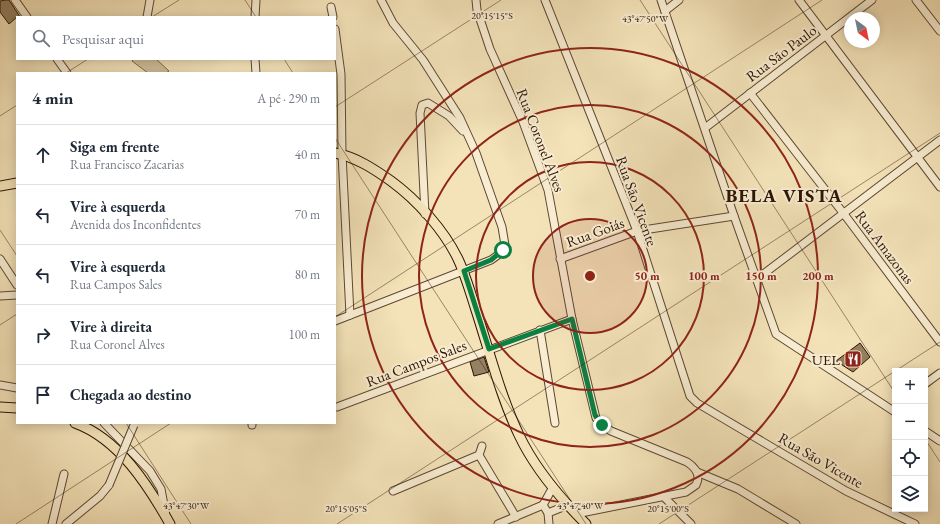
<!DOCTYPE html>
<html lang="pt">
<meta charset="utf-8">
<style>
:root{--surface:#fff;--page:#f2f2f3;--text:#1f2937;--muted:#747a83;--line:#e0e1e3}
body{margin:0;font-family:"EB Garamond",serif;background:var(--page);color:var(--text)}
.controls{position:absolute;right:12px;bottom:12px;display:grid;overflow:hidden;border-radius:0px;box-shadow:0 2px 10px #0003}
.controls button{width:36px;height:36px;display:grid;place-items:center;padding:0;border:0;border-bottom:1px solid var(--line);background:var(--surface);color:var(--text);font:20px sans-serif}
.compass{position:absolute;left:844px;top:12px;width:36px;height:36px;border-radius:50%;background:var(--surface);box-shadow:0 2px 10px #0003;rotate:147deg}
.stop{position:absolute;width:12px;height:12px;margin:-9px;border:3px solid #0b8043;border-radius:50%;background:#fff}
.stop.end{background:#0b8043;border-color:#fff;box-shadow:0 1px 4px #0008}
.list{margin:0;padding:0;list-style:none}
h2{display:flex;justify-content:space-between;align-items:center;height:52px;margin:0;padding:0 16px;font-size:17px}
h2 small{font-size:13px;font-weight:400;color:var(--muted)}
.list li{display:grid;grid-template-columns:26px 1fr auto;gap:12px;align-items:center;box-sizing:border-box;height:60px;padding:0 16px;border-top:1px solid var(--line)}
.list b{display:block;font-size:15px;white-space:nowrap}
.list p{margin:0;font-size:13px;white-space:nowrap;color:var(--muted)}
.list em{font-size:13px;font-style:normal;color:var(--muted)}
.icon{flex:none;width:22px;height:22px;fill:none;stroke:currentColor;stroke-width:2;stroke-linecap:round;stroke-linejoin:round}
.map{position:relative;flex:none;width:940px;height:524px;overflow:hidden}
.search{position:absolute;background:var(--surface);box-shadow:0 2px 10px #0003;left:16px;top:16px;width:320px;height:44px;display:flex;align-items:center;gap:10px;box-sizing:border-box;padding:0 14px;border-radius:0px;color:var(--muted);font-size:15px}
.panel{position:absolute;background:var(--surface);box-shadow:0 2px 10px #0003;left:16px;top:72px;width:320px;height:352px;border-radius:0px}
.map>svg:first-child{display:block}
.green{fill:#d2c09a;stroke:#7f6a4f}
.building{fill:#948062;stroke:#2c1404}
.lines{fill:none;stroke-linecap:round;stroke-linejoin:round}
.minor-casing{stroke:#5e4831;stroke-width:9}
.major-casing{stroke:#2c1404;stroke-width:11}
.minor{stroke:#f8edd2;stroke-width:7}
.major{stroke:#f4e3b9;stroke-width:9}
.minor-bridge-casing{stroke:#5e4831;stroke-width:9;stroke-linecap:butt}
.minor-bridge{stroke:#f8edd2;stroke-width:7}
.route{stroke:#0b8043;stroke-width:5}
.ticks{fill:none;stroke:#2c1404;stroke-width:1;stroke-opacity:0.45}
.ring{fill:none;stroke:#8f2418;stroke-width:2}
.labels{text-anchor:middle;dominant-baseline:central;stroke-width:4;stroke-linejoin:round;paint-order:stroke}
.street-label{font-size:15px;fill:#2c1404;stroke:#f8edd2}
.poi-label{font-size:15px;fill:#2c1404;stroke:#f8edd2;text-anchor:end}
.district-label{font-size:19px;font-weight:bold;letter-spacing:1px;fill:#2c1404;stroke:#f8edd2}
.ticks-label{font-size:10px;text-anchor:middle;fill:#2c1404;stroke:#f8edd2;stroke-width:4;stroke-linejoin:round;paint-order:stroke}
.centre{fill:#8f2418;stroke:#f8edd2;stroke-width:2}
.ring-label{font-size:12px;text-anchor:middle;font-weight:bold;fill:#8f2418;stroke:#f8edd2;stroke-width:4;stroke-linejoin:round;paint-order:stroke}
</style>
<div class="map">
<svg width="940" height="524" viewBox="0 0 940 524">
<rect width="100%" height="100%" fill="#f4e3b9"/>
<filter id="stains"><feTurbulence type="fractalNoise" baseFrequency=".005" numOctaves="4"/><feColorMatrix values="0 0 0 0 .2 0 0 0 0 .09 0 0 0 0 .02 0 0 0 .5 -.17"/></filter>
<radialGradient id="worn" r=".72"><stop offset=".6" stop-color="#630" stop-opacity="0"/><stop offset="1" stop-color="#630" stop-opacity=".3"/></radialGradient>
<path class="green" d="M133,59H156L169,71L166,73H148L132,61Z"/>
<g class="building">
<path d="M6,0H9L20,17H17L9,24L0,12V1Z"/>
<path d="M860,343L870,357L853,372L836,361Z"/>
<path d="M484,357L489,372L474,376L470,362Z"/>
</g>
<g class="lines">
<g class="minor-casing">
<g id="minor">
<path d="M15,0L27,17"/>
<path d="M476,0L477,10L490,49L523,122L548,190L572,319L596,418L602,425L611,431L687,462C696,468 701,475 696,485L686,492L576,514"/>
<path d="M545,0L637,231L690,396L697,403L846,491L915,524"/>
<path d="M661,0L734,216L776,334L895,412"/>
<path d="M799,0L940,187"/>
<path d="M916,0L940,31"/>
<path d="M331,7L333,17"/>
<path d="M665,11L679,0"/>
<path d="M147,17L150,0"/>
<path d="M255,17L256,0"/>
<path d="M335,29L341,74L342,154L350,315"/>
<path d="M57,59L67,73"/>
<path d="M255,59L256,73"/>
<path d="M750,93L844,214L940,342"/>
<path d="M705,128L872,0"/>
<path d="M425,214L420,113L422,105L428,103L449,116L463,131"/>
<path d="M0,259L17,285"/>
<path d="M560,259L637,231L734,216"/>
<path d="M757,279L940,140"/>
<path d="M0,296L17,295"/>
<path d="M335,321L491,260L498,255L505,245L502,227L476,153L460,118L423,60L393,23L381,0"/>
<path d="M540,330L555,423"/>
<path d="M925,384L940,373"/>
<path d="M0,385L17,388"/>
<path d="M337,407L572,319"/>
<path d="M104,423L150,471L161,489L166,516"/>
<path d="M252,425V423"/>
<path d="M925,431L940,441"/>
<path d="M479,455L516,517"/>
<path d="M697,472L738,489L796,524"/>
<path d="M553,487L543,505L548,513L568,505"/>
<path d="M393,491L479,455L482,446"/>
<path d="M663,496L691,524"/>
<path d="M548,513L549,524"/>
<path d="M52,524L64,474"/>
<path d="M66,524L100,496L109,485"/>
<path d="M498,524L543,505"/>
</g>
</g>
<g class="major-casing">
<g id="major">
<path d="M335,153C356,157 374,169 391,181C417,200 444,230 458,259C465,274 470,291 475,307C489,350 500,395 519,435C535,469 560,498 586,524"/>
<path d="M0,186L17,183"/>
<path d="M0,407L17,408"/>
<path d="M75,423C119,439 148,485 170,524"/>
</g>
</g>
<use href="#minor" class="minor"/>
<use href="#major" class="major"/>
<g class="minor-bridge-casing">
<path id="minor-bridge" d="M109,485L134,425"/>
</g>
<use href="#minor-bridge" class="minor-bridge"/>
</g>
<g class="lines">
<path class="route" d="M503,250L491,260L464,271L489,349L572,319L595,415L602,425"/>
</g>
<path class="ticks" d="M245,0L256,17M640,0L895,393M152,17L179,0M284,59L293,73M66,73L88,59M335,107L501,0M0,116L17,105M335,138L586,524M0,230L17,256M335,317L822,0M0,325L17,314M126,423L191,524M925,439L940,462M16,524L171,423M337,524L940,133M659,524L940,342"/>
<circle cx="590" cy="276" r="57" fill="#8f2418" fill-opacity=".12"/>
<g class="ring">
<circle cx="590" cy="276" r="57"/>
<circle cx="590" cy="276" r="114"/>
<circle cx="590" cy="276" r="171"/>
<circle cx="590" cy="276" r="228"/>
</g>
<defs>
<g id="restaurant-square" transform="scale(0.9)"><rect x="-9" y="-9" width="18" height="18" rx="4" fill="#8f2418" stroke="#f8edd2"/><path d="M-5-6h1v4h1v-4h1v4h1v-4h1v5L-1.5 .5V6h-2V.5L-5-1ZM5-6V6H3V1.5H1.5Q1.5-4 5-6Z" fill="#fff"/></g>
</defs>
<g fill-rule="evenodd">
<use href="#restaurant-square" x="853" y="359"/>
</g>
<g class="labels">
<g class="street-label">
<text transform="translate(781 53) rotate(-37)">Rua São Paulo</text>
<text transform="translate(541 140) rotate(69)">Rua Coronel Alves</text>
<text transform="translate(637 201) rotate(70)">Rua São Vicente</text>
<text transform="translate(595 232) rotate(-20)">Rua Goiás</text>
<text transform="translate(885 247) rotate(53)">Rua Amazonas</text>
<text transform="translate(416 363) rotate(-21)">Rua Campos Sales</text>
<text transform="translate(821 460) rotate(30)">Rua São Vicente</text>
</g>
<g class="poi-label">
<text x="840" y="359">UEL</text>
</g>
<g class="district-label">
<text x="784" y="195">BELA VISTA</text>
</g>
</g>
<g class="ticks-label">
<text x="492" y="19">20°15'15"S</text>
<text x="645" y="22">43°47'50"W</text>
<text x="186" y="509">43°47'30"W</text>
<text x="580" y="509">43°47'40"W</text>
<text x="346" y="512">20°15'05"S</text>
<text x="668" y="512">20°15'00"S</text>
</g>
<circle cx="590" cy="276" r="6" class="centre"/>
<g class="ring-label">
<text x="647" y="280">50 m</text>
<text x="704" y="280">100 m</text>
<text x="761" y="280">150 m</text>
<text x="818" y="280">200 m</text>
</g>
<rect width="100%" height="100%" filter="url(#stains)"/>
<rect width="100%" height="100%" fill="url(#worn)"/>
</svg>
<div class="controls">
<button>+</button>
<button>−</button>
<button><svg class="icon" aria-label="locate" viewBox="0 0 24 24"><circle cx="12" cy="12" r="6"/><path d="M12 2v4M12 18v4M2 12h4M18 12h4"/></svg></button>
<button><svg class="icon" aria-label="layers" viewBox="0 0 24 24"><path d="M12 4l9 5-9 5-9-5zM3 14l9 5 9-5"/></svg></button>
</div>
<svg class="compass" viewBox="-18 -18 36 36"><path d="M0-13l5 13h-10z" fill="#e53935"/><path d="M0 13l5-13h-10z" fill="#747a83"/></svg>
<div class="stop" style="left:503px;top:250px"></div>
<div class="stop end" style="left:602px;top:425px"></div>
<div class="search"><svg class="icon" aria-label="search" viewBox="0 0 24 24"><circle cx="10" cy="10" r="6"/><path d="M15 15l6 6"/></svg>Pesquisar aqui</div>
<section class="panel">
<h2>4 min<small>A pé · 290 m</small></h2>
<ul class="list">
<li><svg class="icon" aria-label="ahead" viewBox="0 0 24 24"><path d="M12 20V5M6 11l6-6 6 6"/></svg><div><b>Siga em frente</b><p>Rua Francisco Zacarias</p></div><em>40 m</em></li>
<li><svg class="icon" aria-label="left" viewBox="0 0 24 24"><path d="M17 20v-9H6M10 6l-5 5 5 5"/></svg><div><b>Vire à esquerda</b><p>Avenida dos Inconfidentes</p></div><em>70 m</em></li>
<li><svg class="icon" aria-label="left" viewBox="0 0 24 24"><path d="M17 20v-9H6M10 6l-5 5 5 5"/></svg><div><b>Vire à esquerda</b><p>Rua Campos Sales</p></div><em>80 m</em></li>
<li><svg class="icon" aria-label="right" viewBox="0 0 24 24"><path d="M7 20v-9h11M14 6l5 5-5 5"/></svg><div><b>Vire à direita</b><p>Rua Coronel Alves</p></div><em>100 m</em></li>
<li><svg class="icon" aria-label="arrive" viewBox="0 0 24 24"><path d="M6 21V4h12l-3 4 3 4H6"/></svg><div><b>Chegada ao destino</b></div></li>
</ul>
</section>
</div>
